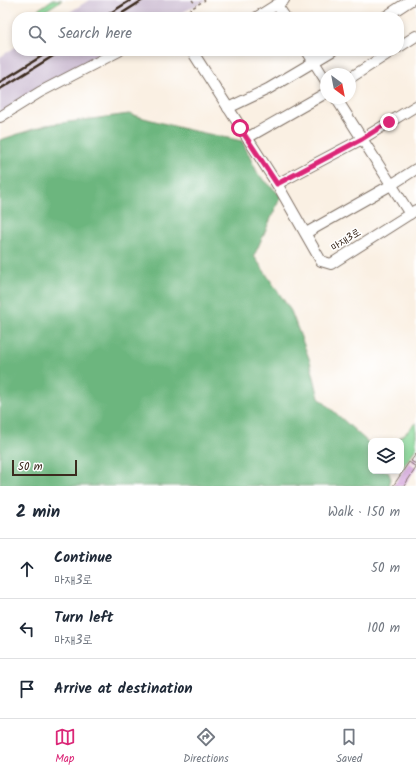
<!DOCTYPE html>
<meta charset="utf-8">
<style>
:root{--surface:#fff;--page:#f2f2f3;--text:#1f2937;--muted:#747a83;--line:#e0e1e3;--accent:#db2777}
body{margin:0;font-family:Kalam,"Poor Story",sans-serif;background:var(--page);color:var(--text)}
.controls{position:absolute;right:12px;bottom:12px;display:grid;overflow:hidden;border-radius:8px;box-shadow:0 2px 6px #0003}
.controls button{width:36px;height:36px;display:grid;place-items:center;padding:0;border:0;border-bottom:1px solid var(--line);background:var(--surface);color:var(--text);font:20px sans-serif}
.compass{position:absolute;left:320px;top:68px;width:36px;height:36px;border-radius:50%;background:var(--surface);box-shadow:0 2px 6px #0003;rotate:148deg}
.scale{position:absolute;left:12px;bottom:10px;width:65px;box-sizing:border-box;padding-left:4px;border:2px solid #3b2a1e;border-top:0;font-size:11px;line-height:14px;white-space:nowrap;color:#3b2a1e;-webkit-text-stroke:3px #fff;paint-order:stroke}
.stop{position:absolute;width:12px;height:12px;margin:-9px;border:3px solid #db2777;border-radius:50%;background:#fff}
.stop.end{background:#db2777;border-color:#fff;box-shadow:0 1px 4px #0008}
.list{margin:0;padding:0;list-style:none}
h2{display:flex;justify-content:space-between;align-items:center;height:52px;margin:0;padding:0 16px;font-size:17px}
h2 small{font-size:13px;font-weight:400;color:var(--muted)}
.list li{display:grid;grid-template-columns:26px 1fr auto;gap:12px;align-items:center;box-sizing:border-box;height:60px;padding:0 16px;border-top:1px solid var(--line)}
.list b{display:block;font-size:15px;white-space:nowrap}
.list p{margin:0;font-size:13px;white-space:nowrap;color:var(--muted)}
.list em{font-size:13px;font-style:normal;color:var(--muted)}
.icon{flex:none;width:22px;height:22px;fill:none;stroke:currentColor;stroke-width:2;stroke-linecap:round;stroke-linejoin:round}
.map{position:relative;flex:none;width:416px;height:486px;overflow:hidden}
.search{position:absolute;background:var(--surface);box-shadow:0 2px 6px #0003;left:12px;right:12px;top:12px;height:44px;display:flex;align-items:center;gap:10px;box-sizing:border-box;padding:0 14px;border-radius:16px;color:var(--muted);font-size:15px}
.sheet{height:232px;background:var(--surface)}
nav{display:flex;justify-content:space-around;align-items:center;box-sizing:border-box;height:56px;border-top:1px solid var(--line);background:var(--surface);font-size:11px;color:var(--muted)}
nav a{display:grid;justify-items:center;gap:2px}
nav .on{color:var(--accent)}
.map>svg:first-child{display:block}
.industrial{fill:#cdbed3}
.green{fill:#85d494;stroke:#607f59}
.forest{fill:#6cb67e;stroke:#54704e}
.building{fill:#d2a1d9}
.lines{fill:none;stroke-linecap:round;stroke-linejoin:round}
.minor-casing{stroke:#7e6f63;stroke-width:12}
.path{stroke:#7e6f63;stroke-width:1.5;stroke-dasharray:3 3;stroke-linecap:butt}
.minor{stroke:#fff;stroke-width:10}
.rail{stroke:#3b2a1e;stroke-width:2.5}
.route{stroke:#db2777;stroke-width:5}
.labels{text-anchor:middle;dominant-baseline:central;stroke-width:3;stroke-linejoin:round;paint-order:stroke}
.street-label{font-size:11px;fill:#3b2a1e;stroke:#fff}
</style>
<div class="map">
<svg width="416" height="486" viewBox="0 0 416 486">
<rect width="100%" height="100%" fill="#fff"/>
<filter id="ink" filterUnits="userSpaceOnUse"><feTurbulence type="fractalNoise" baseFrequency=".025" numOctaves="2"/><feDisplacementMap in="SourceGraphic" scale="8" xChannelSelector="R" yChannelSelector="G"/><feConvolveMatrix kernelMatrix="1 2 1 2 8 2 1 2 1" color-interpolation-filters="sRGB"/></filter>
<filter id="wash" filterUnits="userSpaceOnUse"><feTurbulence type="fractalNoise" baseFrequency=".012" numOctaves="4" result="noise"/><feDisplacementMap in="SourceGraphic" scale="16" xChannelSelector="R" yChannelSelector="G"/><feGaussianBlur stdDeviation="0.9" result="paint"/><feColorMatrix in="noise" values="0 0 0 0 0 0 0 0 0 0 0 0 0 0 0 0 0 1.4 0 .05"/><feComposite in="paint" operator="in"/></filter>
<g filter="url(#wash)">
<rect width="100%" height="100%" fill="#faf0e3"/>
<g class="industrial">
<path d="M89,0H207L173,17H62Z"/>
<path d="M17,46V51H110L0,113V57Z"/>
</g>
<g class="green">
<path d="M52,0H62L35,17H30L34,15L33,13Z"/>
<path d="M416,422V448L401,470V441H395L407,432Z"/>
</g>
<path class="forest" d="M129,114L185,129L242,141L258,174L281,196L254,256L291,311L310,361L319,398L371,445V471H388L391,479L389,486H0V140L46,125Z"/>
<g id="blocks">
<g class="building">
<path d="M416,454V464L411,461Z"/>
<path d="M409,462L416,467V468L404,486H393Z"/>
</g>
</g>
</g>
<g filter="url(#ink)">
<use href="#blocks" fill-opacity="0" stroke="#7e6f63" stroke-width="1"/>
<g class="lines">
<g class="minor-casing">
<g id="minor">
<path d="M277,5L285,17"/>
<path d="M257,17L284,0"/>
<path d="M385,17L411,0"/>
<path d="M399,47L416,36"/>
<path d="M192,51L280,189L321,261L331,264L416,210"/>
<path d="M307,51L326,81"/>
<path d="M350,78L392,51"/>
<path d="M336,98L410,214"/>
<path d="M228,108L268,89L332,51"/>
<path d="M0,117L40,92L119,51"/>
<path d="M247,138L326,93"/>
<path d="M277,184L362,139L416,106"/>
<path d="M306,233L391,185L416,169"/>
</g>
</g>
<g class="path">
<path d="M192,0L196,5"/>
<path d="M178,17L205,0"/>
</g>
<use href="#minor" class="minor"/>
<g class="rail">
<path d="M104,17L131,0"/>
<path d="M116,17L143,0"/>
<path d="M0,82L50,51"/>
<path d="M0,89L61,51"/>
</g>
</g>
</g>
<g class="lines" filter="url(#ink)">
<path class="route" d="M240,128L277,184L362,139L389,122"/>
</g>
<g class="labels">
<g class="street-label">
<text transform="translate(346 240) rotate(-32)">마재3로</text>
</g>
</g>
</svg>
<div class="controls">
<button><svg class="icon" aria-label="layers" viewBox="0 0 24 24"><path d="M12 4l9 5-9 5-9-5zM3 14l9 5 9-5"/></svg></button>
</div>
<svg class="compass" viewBox="-18 -18 36 36"><path d="M0-13l5 13h-10z" fill="#e53935"/><path d="M0 13l5-13h-10z" fill="#747a83"/></svg>
<div class="scale">50 m</div>
<div class="stop" style="left:240px;top:128px"></div>
<div class="stop end" style="left:389px;top:122px"></div>
<div class="search"><svg class="icon" aria-label="search" viewBox="0 0 24 24"><circle cx="10" cy="10" r="6"/><path d="M15 15l6 6"/></svg>Search here</div>
</div>
<section class="sheet">
<h2>2 min<small>Walk · 150 m</small></h2>
<ul class="list">
<li><svg class="icon" aria-label="ahead" viewBox="0 0 24 24"><path d="M12 20V5M6 11l6-6 6 6"/></svg><div><b>Continue</b><p>마재3로</p></div><em>50 m</em></li>
<li><svg class="icon" aria-label="left" viewBox="0 0 24 24"><path d="M17 20v-9H6M10 6l-5 5 5 5"/></svg><div><b>Turn left</b><p>마재3로</p></div><em>100 m</em></li>
<li><svg class="icon" aria-label="arrive" viewBox="0 0 24 24"><path d="M6 21V4h12l-3 4 3 4H6"/></svg><div><b>Arrive at destination</b></div></li>
</ul>
</section>
<nav>
<a class="on"><svg class="icon" aria-label="map" viewBox="0 0 24 24"><path d="M3 6l6-2 6 2 6-2v14l-6 2-6-2-6 2zM9 4v14M15 6v14"/></svg>Map</a>
<a><svg class="icon" aria-label="directions" viewBox="0 0 24 24"><path d="M12 3l9 9-9 9-9-9zM9 14v-3h6M13 9l2 2-2 2"/></svg>Directions</a>
<a><svg class="icon" aria-label="saved" viewBox="0 0 24 24"><path d="M7 4h10v16l-5-4-5 4z"/></svg>Saved</a>
</nav>
